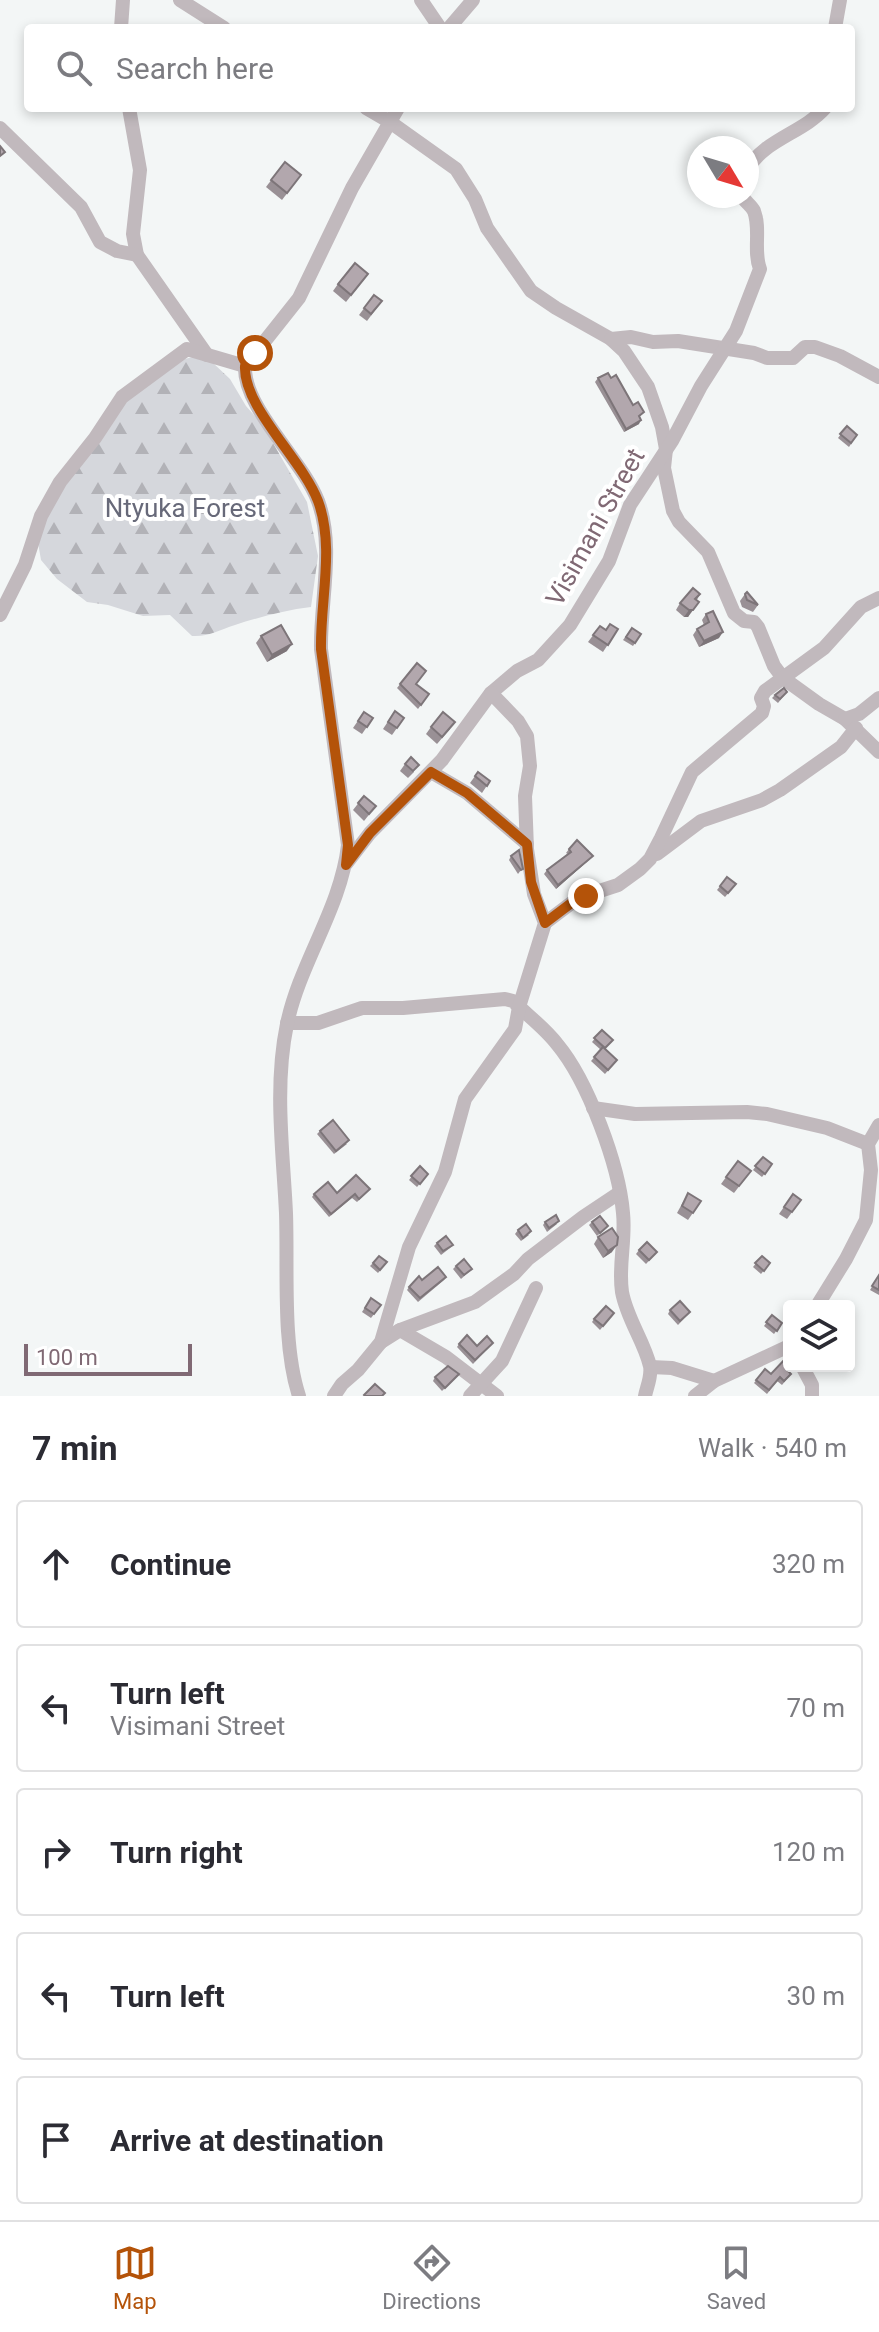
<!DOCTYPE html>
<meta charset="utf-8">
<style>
:root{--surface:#fff;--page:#f7f7f7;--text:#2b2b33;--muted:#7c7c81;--line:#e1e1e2;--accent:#b45309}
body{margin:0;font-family:Roboto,sans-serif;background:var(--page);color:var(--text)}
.controls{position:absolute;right:24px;bottom:24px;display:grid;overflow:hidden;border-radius:8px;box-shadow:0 4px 12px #0003}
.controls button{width:72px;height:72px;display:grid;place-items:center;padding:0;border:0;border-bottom:2px solid var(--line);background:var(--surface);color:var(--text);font:40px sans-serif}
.compass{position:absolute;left:687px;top:136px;width:72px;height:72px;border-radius:50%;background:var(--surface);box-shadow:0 4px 12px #0003;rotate:128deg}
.scale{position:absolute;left:24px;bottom:20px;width:168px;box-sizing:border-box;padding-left:8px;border:4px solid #806974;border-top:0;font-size:22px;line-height:28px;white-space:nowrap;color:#806974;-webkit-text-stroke:6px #fff;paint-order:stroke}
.stop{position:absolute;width:24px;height:24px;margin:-18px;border:6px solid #b45309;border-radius:50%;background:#fff}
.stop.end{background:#b45309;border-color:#fff;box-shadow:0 2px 8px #0008}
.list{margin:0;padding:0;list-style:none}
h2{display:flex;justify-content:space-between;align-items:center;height:104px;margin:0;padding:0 32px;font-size:34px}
h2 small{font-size:26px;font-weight:400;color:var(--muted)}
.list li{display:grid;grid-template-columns:52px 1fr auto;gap:24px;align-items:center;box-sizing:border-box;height:128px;margin:0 16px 16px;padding:0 16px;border:2px solid var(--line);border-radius:8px}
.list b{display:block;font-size:30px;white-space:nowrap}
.list p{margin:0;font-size:26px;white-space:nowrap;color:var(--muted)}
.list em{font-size:26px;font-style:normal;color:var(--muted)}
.icon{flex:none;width:44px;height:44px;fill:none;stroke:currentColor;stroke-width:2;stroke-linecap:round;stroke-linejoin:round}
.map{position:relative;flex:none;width:879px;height:1396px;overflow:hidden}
.search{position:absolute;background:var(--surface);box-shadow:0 4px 12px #0003;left:24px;right:24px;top:24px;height:88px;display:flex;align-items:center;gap:20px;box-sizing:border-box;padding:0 28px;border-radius:8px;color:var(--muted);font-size:30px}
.sheet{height:824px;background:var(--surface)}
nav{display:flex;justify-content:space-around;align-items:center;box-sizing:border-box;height:112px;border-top:2px solid var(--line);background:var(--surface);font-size:22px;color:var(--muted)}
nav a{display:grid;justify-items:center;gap:4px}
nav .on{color:var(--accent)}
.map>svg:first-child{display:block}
.forest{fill:url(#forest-firs)}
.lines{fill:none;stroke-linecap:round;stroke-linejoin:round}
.minor{stroke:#c1b9bd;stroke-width:14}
.wall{fill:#999095}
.shaded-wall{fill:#7d7579}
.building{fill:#b2a7ad;stroke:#7d7579;stroke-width:2}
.route{stroke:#b45309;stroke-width:10}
.labels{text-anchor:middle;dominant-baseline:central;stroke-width:8;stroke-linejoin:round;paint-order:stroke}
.park-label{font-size:26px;fill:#676979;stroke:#fff}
.street-label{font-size:26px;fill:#806974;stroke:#fff}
</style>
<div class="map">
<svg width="879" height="1396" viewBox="0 0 879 1396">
<defs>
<pattern id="forest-firs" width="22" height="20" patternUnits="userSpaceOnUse" patternTransform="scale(2)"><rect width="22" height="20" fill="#d5d7dc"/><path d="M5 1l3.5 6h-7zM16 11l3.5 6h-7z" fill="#b2b2b7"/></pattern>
</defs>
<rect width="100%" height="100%" fill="#f3f6f6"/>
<path class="forest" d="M196,356L212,362L230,379L246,406L262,424L307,502L318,556L311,607C285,610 260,617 235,625C219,630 209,637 192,636L170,615L143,616L108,605L87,602L57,579L41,560L37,537L44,516L127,399L174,362Z"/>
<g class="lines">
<g class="minor">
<path d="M180,0L224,28"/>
<path d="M421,0L440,28"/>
<path d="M121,28L123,0"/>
<path d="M449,28L473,0"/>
<path d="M835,28L840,0"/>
<path d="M129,108L140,170L133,234L137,255L207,355"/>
<path d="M366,108L390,122L456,169L475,199L487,228L531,291L556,308L611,339L624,351L648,387L662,427L666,449L664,468L673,511L679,522L708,552L734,613L744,621L754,622L758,627L774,666L783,678L819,704L845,719L879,752"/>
<path d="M0,128L81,207L100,242L117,251L137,255"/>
<path d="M747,170C763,140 803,133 825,108"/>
<path d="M611,339L631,337L653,342L678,341L754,353L767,358H793L805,347H815L840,356L879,377"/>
<path d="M0,615L25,565L41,516L60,482L95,438L122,397L187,349L245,366"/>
<path d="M845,719L859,714L879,698"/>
<path d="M431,772L467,793L527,844"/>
<path d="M657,854L701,821L762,800L780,790L841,747L856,728"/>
<path d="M346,864L370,833L442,760L491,693L517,671L538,660L570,625L609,561L630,505L672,441L701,386L736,331L760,269C753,251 761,229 754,211C751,205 745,202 742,196"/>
<path d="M545,923L578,898L618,885L640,869L650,859L661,838L692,772L762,713L764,706L761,698L765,691L824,648L861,607L879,598"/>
<path d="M287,1023H318L362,1008H403L505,999L513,1001C527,1015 545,1028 557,1044C588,1081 619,1165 623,1213C626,1240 618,1266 622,1292C627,1319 644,1341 650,1366C652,1376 647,1386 645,1396"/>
<path d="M593,1108L635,1114L747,1112L767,1114L827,1128L868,1144"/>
<path d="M817,1306L846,1259L866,1220L871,1170L868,1144L879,1125"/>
<path d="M400,1330L446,1357L497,1396"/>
<path d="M381,1342L400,1330L475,1302L514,1274L528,1259L583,1217L619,1193"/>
<path d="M802,1366L812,1385V1396"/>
<path d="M651,1367L672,1368L714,1381"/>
<path d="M299,1396C282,1344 288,1269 286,1213C283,1151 274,1086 287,1024C300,962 341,908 348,845L321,649C320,601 335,547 318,501C302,459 243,408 245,366L299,298L352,188L398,108"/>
<path d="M334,1396L342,1384L358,1370L381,1342L409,1247L445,1172L465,1099L515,1029L519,1007L545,923L534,894L527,849L525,796L530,766L527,736L518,721L491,693"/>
<path d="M470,1396L502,1361L536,1288"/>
<path d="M695,1396L714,1381L789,1346"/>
</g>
</g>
<g class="wall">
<path d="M285,162L301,175L282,200L266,187Z"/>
<path d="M368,274L346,302L333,291L338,284Z"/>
<path d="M374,295L382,301L367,321L359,315Z"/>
<path d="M598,378H611L633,405L644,412L639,417V424L624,432L595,382Z"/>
<path d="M847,426L857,435L849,447L838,438Z"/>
<path d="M700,594L688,617H684L676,610L680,603Z"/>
<path d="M745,594L758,605L753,612L742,607L740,601Z"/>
<path d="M706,614L719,638L699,647L693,635L697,629L704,625L702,620Z"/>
<path d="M600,626L606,630L618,629L603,652L588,642Z"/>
<path d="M632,628L641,634L633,646L623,640Z"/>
<path d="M261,636L287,651L267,662L256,643Z"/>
<path d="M417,663L416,684L429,694L418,709L397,688Z"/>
<path d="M787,692L778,703L772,698L775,695Z"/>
<path d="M395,711L404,718L392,735L383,729Z"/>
<path d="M364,712L373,718L362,734L353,728Z"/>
<path d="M431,727L450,729L437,744L426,734Z"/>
<path d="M405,764L414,772L408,778L400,771Z"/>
<path d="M478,772L490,781L482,793L470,783Z"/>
<path d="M364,796L376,806L364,821L353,810Z"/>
<path d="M569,849L593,856L556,889L544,874L547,870L568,854L566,853Z"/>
<path d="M511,856L521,870L518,874L509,860Z"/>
<path d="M727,877L736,884L725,897L717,890Z"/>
<path d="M602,1030L605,1049L617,1060L605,1074L591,1061L601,1050L592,1042Z"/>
<path d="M320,1131L347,1144L334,1154L317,1134Z"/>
<path d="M763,1157L772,1164L762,1177L753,1170Z"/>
<path d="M738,1161L751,1171L734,1193L721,1184Z"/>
<path d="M420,1166L428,1174L417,1187L409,1180Z"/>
<path d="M370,1189L357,1202L352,1198L329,1217L312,1197L314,1194L337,1193Z"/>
<path d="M688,1193L701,1201L688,1220L677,1213Z"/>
<path d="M793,1194L801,1200L787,1219L779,1214Z"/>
<path d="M545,1222L557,1224L547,1232L543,1225Z"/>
<path d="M592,1222L608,1226L597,1236L589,1225Z"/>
<path d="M518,1230L529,1235L521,1241L515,1234Z"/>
<path d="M598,1237L612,1252L603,1258L594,1244Z"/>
<path d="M437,1243L453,1245L450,1248L441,1255L434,1246Z"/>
<path d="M639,1250L657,1252L646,1264L636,1254Z"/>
<path d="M762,1256L770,1263L761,1274L753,1267Z"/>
<path d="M387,1262L378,1273L370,1266L373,1263Z"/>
<path d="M456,1266L472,1269L461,1279L453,1269Z"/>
<path d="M879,1275V1295L870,1290Z"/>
<path d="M446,1277L444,1280L418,1302L407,1290L409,1287L422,1280Z"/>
<path d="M371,1298L381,1305L371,1318L362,1312Z"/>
<path d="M670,1310L690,1312L678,1325L668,1314Z"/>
<path d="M614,1313L600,1330L592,1322L594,1319Z"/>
<path d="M772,1315L782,1323L774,1334L764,1326Z"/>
<path d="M459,1344L477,1346H490L473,1364L457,1347Z"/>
<path d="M765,1369L771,1374L788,1372L791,1374L782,1385L777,1381L767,1394L754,1383Z"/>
<path d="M459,1374L442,1391L433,1381L435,1377Z"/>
</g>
<g class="shaded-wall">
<path d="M641,420L639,424L624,432L626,429Z"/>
<path d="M699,602L688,617H684L689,610Z"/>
<path d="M723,632L719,638L699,647L704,641Z"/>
<path d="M292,644L287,651L267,662L272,655Z"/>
<path d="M593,856L590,859L556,889L558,885Z"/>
<path d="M617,1245L612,1252L603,1258L608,1251Z"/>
</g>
<g class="building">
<path d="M0,146L5,152L0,156Z"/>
<path d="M285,162L301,175L287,193L271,180Z"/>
<path d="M355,263L368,274L351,295L338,284Z"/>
<path d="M374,295L382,301L371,314L364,308Z"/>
<path d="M608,373L611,378L616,375L633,405L638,402L644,412L639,416L641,420L626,429L598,378Z"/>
<path d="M847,426L857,435L851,443L840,434Z"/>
<path d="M693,588L700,594L695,599L699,602L693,610H689L680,603Z"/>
<path d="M747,592L758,605L747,600L745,594Z"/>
<path d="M713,611L723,632L704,641L697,629L709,622L706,614Z"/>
<path d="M610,624L618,629L608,645L593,635L600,626L606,630Z"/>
<path d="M281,625L292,644L272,655L261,636Z"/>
<path d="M632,628L641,634L635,643L626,637Z"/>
<path d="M417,663L426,671L416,684L429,694L421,705L400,684Z"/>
<path d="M784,688L787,692L780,699L775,695Z"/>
<path d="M395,711L404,718L397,728L388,722Z"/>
<path d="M364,712L373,718L367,727L358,721Z"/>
<path d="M443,712L455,722L442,737L431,727Z"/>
<path d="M411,757L419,765L413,771L405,764Z"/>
<path d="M478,772L490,781L487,786L475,776Z"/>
<path d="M364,796L376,806L369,814L358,803Z"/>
<path d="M577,840L593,856L558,885L547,870L571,852L569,849Z"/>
<path d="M519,850L523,869L521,870L511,856Z"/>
<path d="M727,877L736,884L728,893L720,886Z"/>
<path d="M602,1030L613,1040L605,1048L594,1038Z"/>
<path d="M603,1047L617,1060L608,1070L594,1057Z"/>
<path d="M333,1120L349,1140L336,1151L320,1131Z"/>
<path d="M763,1157L772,1164L765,1174L755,1166Z"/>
<path d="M738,1161L751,1171L739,1186L726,1177Z"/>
<path d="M420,1166L428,1174L420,1184L411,1176Z"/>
<path d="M356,1175L370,1189L359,1199L355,1194L331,1214L314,1194L328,1182L337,1193Z"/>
<path d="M688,1193L701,1201L693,1213L682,1206Z"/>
<path d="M793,1194L801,1200L792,1212L784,1207Z"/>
<path d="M556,1215L559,1221L549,1228L545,1222Z"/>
<path d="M600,1216L608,1226L600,1233L592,1222Z"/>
<path d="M526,1224L531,1231L523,1238L518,1230Z"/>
<path d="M612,1228L618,1237L617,1245L608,1251L598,1237Z"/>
<path d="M446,1236L453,1245L443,1251L437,1243Z"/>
<path d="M647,1242L657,1252L649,1260L639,1250Z"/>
<path d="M379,1256L387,1262L380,1270L373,1263Z"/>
<path d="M762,1256L770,1263L764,1271L755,1263Z"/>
<path d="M464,1259L472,1269L464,1275L456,1266Z"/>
<path d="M438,1267L446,1277L420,1298L409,1287L419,1276L422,1280Z"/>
<path d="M879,1275V1290L872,1286Z"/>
<path d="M371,1298L381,1305L374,1314L365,1308Z"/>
<path d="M680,1301L690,1312L680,1321L670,1310Z"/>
<path d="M606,1306L614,1313L603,1326L594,1319Z"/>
<path d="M772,1315L782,1323L777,1331L766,1322Z"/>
<path d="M467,1335L477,1346L487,1336L493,1343L475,1360L459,1344Z"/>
<path d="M787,1357L789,1358V1366H792L788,1371L791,1374L784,1381L780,1377L769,1390L756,1380L765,1369L771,1374Z"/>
<path d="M448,1366L459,1374L445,1388L435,1377Z"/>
<path d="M375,1384L385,1393L382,1396H365L364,1395Z"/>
</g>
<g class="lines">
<path class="route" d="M255,353L245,366C243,407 302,459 318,501C335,547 320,601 321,649L348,845L346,865L370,833L431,772L467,793L527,844L531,882L545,923L578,898L586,896"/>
</g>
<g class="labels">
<g class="park-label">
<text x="185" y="508">Ntyuka Forest</text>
</g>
<g class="street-label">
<text transform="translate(595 527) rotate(-61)">Visimani Street</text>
</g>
</g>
</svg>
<div class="controls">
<button><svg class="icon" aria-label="layers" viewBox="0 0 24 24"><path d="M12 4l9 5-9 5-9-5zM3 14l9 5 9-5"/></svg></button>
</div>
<svg class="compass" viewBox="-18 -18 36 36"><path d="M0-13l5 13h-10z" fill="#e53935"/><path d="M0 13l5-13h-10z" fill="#7c7c81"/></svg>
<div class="scale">100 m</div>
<div class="stop" style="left:255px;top:353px"></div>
<div class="stop end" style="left:586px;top:896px"></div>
<div class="search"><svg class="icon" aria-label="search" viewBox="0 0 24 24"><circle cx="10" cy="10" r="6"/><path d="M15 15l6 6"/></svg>Search here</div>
</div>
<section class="sheet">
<h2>7 min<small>Walk · 540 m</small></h2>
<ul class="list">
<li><svg class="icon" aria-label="ahead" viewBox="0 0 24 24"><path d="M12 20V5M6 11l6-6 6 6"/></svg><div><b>Continue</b></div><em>320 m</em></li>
<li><svg class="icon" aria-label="left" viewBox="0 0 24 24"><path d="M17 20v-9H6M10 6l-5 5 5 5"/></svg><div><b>Turn left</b><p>Visimani Street</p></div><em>70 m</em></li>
<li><svg class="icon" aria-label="right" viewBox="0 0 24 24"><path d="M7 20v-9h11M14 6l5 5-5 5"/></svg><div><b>Turn right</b></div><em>120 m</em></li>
<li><svg class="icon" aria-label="left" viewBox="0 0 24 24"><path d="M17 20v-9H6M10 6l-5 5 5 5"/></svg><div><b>Turn left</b></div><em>30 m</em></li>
<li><svg class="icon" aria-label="arrive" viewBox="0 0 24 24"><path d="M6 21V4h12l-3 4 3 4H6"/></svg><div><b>Arrive at destination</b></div></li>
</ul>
</section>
<nav>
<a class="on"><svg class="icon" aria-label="map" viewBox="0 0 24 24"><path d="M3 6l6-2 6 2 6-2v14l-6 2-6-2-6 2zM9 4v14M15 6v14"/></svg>Map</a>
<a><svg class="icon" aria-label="directions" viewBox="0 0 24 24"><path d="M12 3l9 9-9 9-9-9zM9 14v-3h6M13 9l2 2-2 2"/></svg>Directions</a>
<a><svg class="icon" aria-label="saved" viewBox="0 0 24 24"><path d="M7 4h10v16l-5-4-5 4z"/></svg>Saved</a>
</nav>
